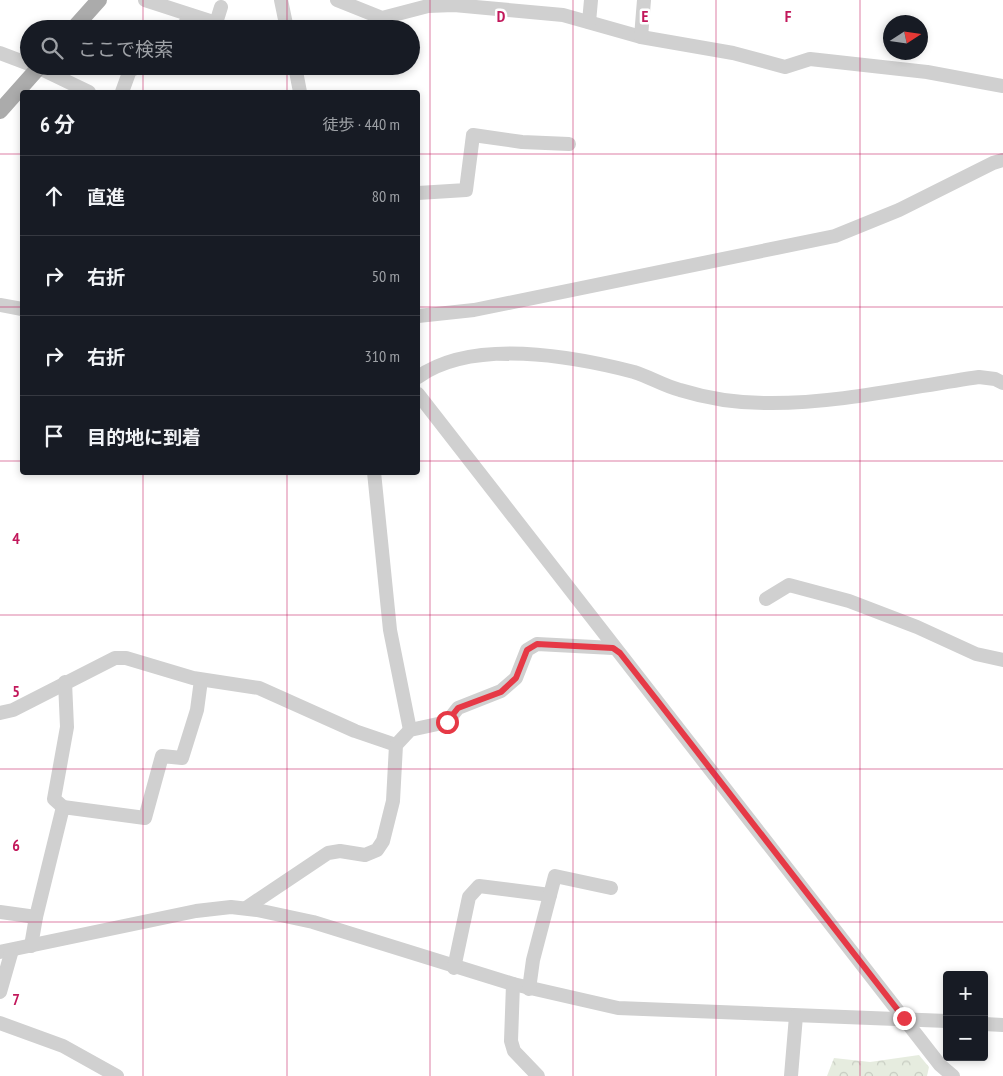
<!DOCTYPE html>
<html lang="ja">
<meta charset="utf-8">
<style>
:root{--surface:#171b24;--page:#20242c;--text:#f1f3f6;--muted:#9ea1a6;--line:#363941}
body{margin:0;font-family:"PT Sans Narrow","Noto Sans JP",sans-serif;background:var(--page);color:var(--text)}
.controls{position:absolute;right:15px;bottom:15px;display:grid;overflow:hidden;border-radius:5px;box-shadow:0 2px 8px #0003}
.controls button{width:45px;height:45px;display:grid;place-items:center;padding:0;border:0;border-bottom:1px solid var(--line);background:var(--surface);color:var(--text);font:25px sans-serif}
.compass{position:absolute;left:883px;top:15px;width:45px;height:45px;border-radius:50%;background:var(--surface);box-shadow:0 2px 8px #0003;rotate:78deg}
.stop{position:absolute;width:15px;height:15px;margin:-11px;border:4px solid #e63946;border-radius:50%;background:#fff}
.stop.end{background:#e63946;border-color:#fff;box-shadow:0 1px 5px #0008}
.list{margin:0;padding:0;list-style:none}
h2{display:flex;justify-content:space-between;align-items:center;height:65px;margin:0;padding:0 20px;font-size:21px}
h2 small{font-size:16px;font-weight:400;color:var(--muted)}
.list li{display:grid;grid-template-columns:32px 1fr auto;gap:15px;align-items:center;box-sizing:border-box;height:80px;padding:0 20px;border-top:1px solid var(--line)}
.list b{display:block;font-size:19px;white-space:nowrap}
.list em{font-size:16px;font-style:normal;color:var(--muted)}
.icon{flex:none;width:28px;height:28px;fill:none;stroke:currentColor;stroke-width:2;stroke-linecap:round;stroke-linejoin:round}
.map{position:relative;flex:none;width:1003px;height:1076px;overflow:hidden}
.search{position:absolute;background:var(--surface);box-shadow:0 2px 8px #0003;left:20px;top:20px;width:400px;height:55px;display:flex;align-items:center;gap:12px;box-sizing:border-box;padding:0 18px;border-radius:28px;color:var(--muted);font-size:19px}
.panel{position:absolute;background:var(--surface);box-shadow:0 2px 8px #0003;left:20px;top:90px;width:400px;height:385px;border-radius:5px}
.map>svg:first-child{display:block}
.forest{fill:url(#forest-crowns)}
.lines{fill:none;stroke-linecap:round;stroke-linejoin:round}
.minor{stroke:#d0d0d0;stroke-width:14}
.major{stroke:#ababab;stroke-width:16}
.route{stroke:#e63946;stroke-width:6}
.grid{fill:none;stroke:#c2185b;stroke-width:1;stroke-opacity:0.55}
.grid-label{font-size:16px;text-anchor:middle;font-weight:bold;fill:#c2185b;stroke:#fff;stroke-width:5;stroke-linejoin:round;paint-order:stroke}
</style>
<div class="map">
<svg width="1003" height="1076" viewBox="0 0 1003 1076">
<defs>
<pattern id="forest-crowns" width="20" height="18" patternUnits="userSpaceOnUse" patternTransform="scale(1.25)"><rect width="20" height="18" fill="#e6ecdf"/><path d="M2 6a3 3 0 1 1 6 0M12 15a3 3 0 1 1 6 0" fill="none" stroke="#c6cbc0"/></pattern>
</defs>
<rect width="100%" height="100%" fill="#fff"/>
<path class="forest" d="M919,1055L929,1067L927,1076H827L834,1058L870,1062Z"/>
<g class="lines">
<g class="minor">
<path d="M145,0L216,23L214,29"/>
<path d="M281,0L287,29"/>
<path d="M337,0L382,18L428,6L454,5L563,15L641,37L733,53L785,67L810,59L927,72L1003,86"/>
<path d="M589,22L591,0"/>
<path d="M216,23L221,7"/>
<path d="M182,29L190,15"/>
<path d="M641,37L644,0"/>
<path d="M0,53L29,64"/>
<path d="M35,66L89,92"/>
<path d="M295,66L300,92"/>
<path d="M122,92L130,70L142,66"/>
<path d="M418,193L466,190L473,135L522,142L569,144"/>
<path d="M0,305L22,309"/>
<path d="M418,316L474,310L835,236L899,210L993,163L1003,160"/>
<path d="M418,377C473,338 572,356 634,372C650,377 664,386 680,390C706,398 738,403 766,403C837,404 909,387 979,377L995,379L1003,383"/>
<path d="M418,394L940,1065L953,1076"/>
<path d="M374,472L390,630L410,730"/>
<path d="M766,599L789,585L849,601L917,627L976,654L1003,660"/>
<path d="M0,713L13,710L115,658H126L193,678L259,688L355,731L396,745"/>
<path d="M63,807L54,799L67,727L65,682"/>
<path d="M246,908L328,853L340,851L365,855L377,850L383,841L393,801L396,745L410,730L447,722L458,708L501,691L516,678L527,650L537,644L613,648"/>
<path d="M0,912L36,917"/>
<path d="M31,946L36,917L63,807L145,818L162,756L182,758L197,710L201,680"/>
<path d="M0,952L196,911L231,907L257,910L313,922L513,984L618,1008L947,1021"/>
<path d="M454,968L469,897L479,886L550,895"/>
<path d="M513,984L511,1041L514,1051L538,1076"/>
<path d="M529,989L533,960L555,876L611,888"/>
<path d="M0,992L12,950"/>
<path d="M0,1023L63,1046L117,1076"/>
<path d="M984,1024L1003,1025"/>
<path d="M791,1076L796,1016"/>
</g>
<g class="major">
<path d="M73,29L99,0"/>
<path d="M0,111L40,66"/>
</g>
</g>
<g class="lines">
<path class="route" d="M447,722L458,708L501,692L516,678L527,650L537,644L613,648L620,653L660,704L904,1018"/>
</g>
<path class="grid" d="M143,0V29M287,0V29M430,0V1076M573,0V1076M716,0V1076M860,0V1076M143,66V92M287,66V92M0,154H22M418,154H1003M0,307H22M418,307H1003M0,461H22M418,461H1003M143,472V1076M287,472V1076M0,615H1003M0,769H1003M0,922H1003"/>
<g class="grid-label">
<text x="501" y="22">D</text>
<text x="645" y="22">E</text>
<text x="788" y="22">F</text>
<text x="16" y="544">4</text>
<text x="16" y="697">5</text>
<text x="16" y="851">6</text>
<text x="16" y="1005">7</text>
</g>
</svg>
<div class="controls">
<button>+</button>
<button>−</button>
</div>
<svg class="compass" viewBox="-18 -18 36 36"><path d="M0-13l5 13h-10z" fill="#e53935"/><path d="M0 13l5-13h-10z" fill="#9ea1a6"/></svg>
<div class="stop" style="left:447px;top:722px"></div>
<div class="stop end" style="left:904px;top:1018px"></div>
<div class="search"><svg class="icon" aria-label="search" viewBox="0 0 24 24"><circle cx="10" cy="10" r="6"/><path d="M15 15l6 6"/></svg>ここで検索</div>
<section class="panel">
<h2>6 分<small>徒歩 · 440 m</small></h2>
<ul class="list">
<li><svg class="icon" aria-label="ahead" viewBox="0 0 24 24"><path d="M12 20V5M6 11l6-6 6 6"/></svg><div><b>直進</b></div><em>80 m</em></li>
<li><svg class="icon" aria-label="right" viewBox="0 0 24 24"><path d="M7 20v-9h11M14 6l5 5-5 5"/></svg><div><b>右折</b></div><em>50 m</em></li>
<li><svg class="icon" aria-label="right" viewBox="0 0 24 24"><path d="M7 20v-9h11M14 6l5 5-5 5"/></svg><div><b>右折</b></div><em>310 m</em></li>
<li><svg class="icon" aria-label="arrive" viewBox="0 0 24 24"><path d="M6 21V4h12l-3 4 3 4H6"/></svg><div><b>目的地に到着</b></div></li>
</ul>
</section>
</div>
